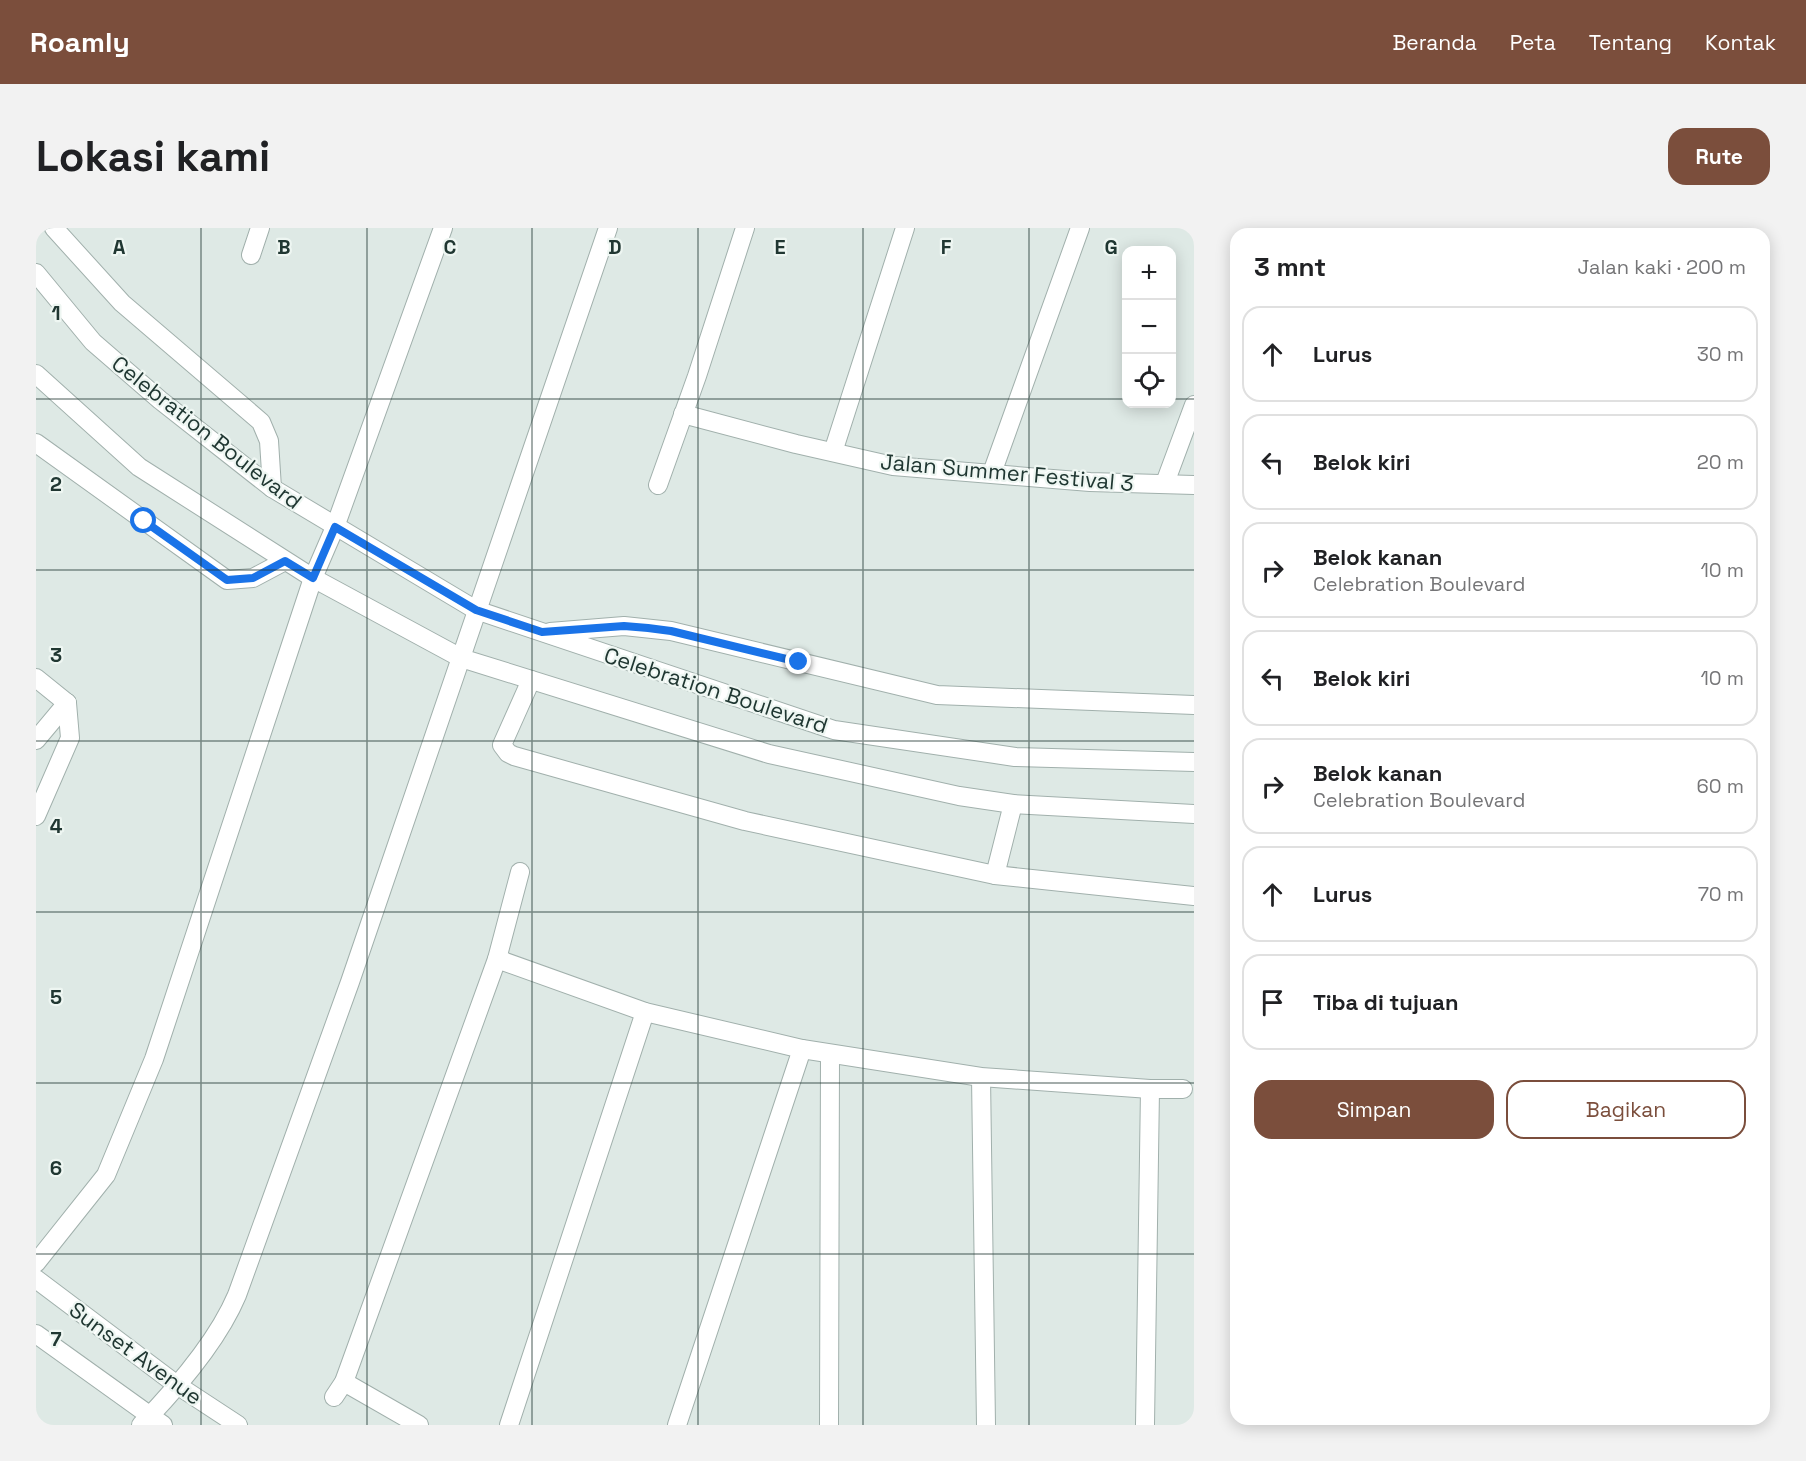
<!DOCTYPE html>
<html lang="id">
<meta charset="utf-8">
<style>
:root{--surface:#fff;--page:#f2f2f2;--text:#202124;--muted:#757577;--line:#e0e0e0;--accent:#7b4e3c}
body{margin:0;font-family:"Space Grotesk",sans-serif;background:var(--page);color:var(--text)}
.controls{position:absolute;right:18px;top:18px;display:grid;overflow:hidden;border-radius:12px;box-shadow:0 3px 15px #0003}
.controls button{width:54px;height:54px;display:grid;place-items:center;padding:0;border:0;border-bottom:2px solid var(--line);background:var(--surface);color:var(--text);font:30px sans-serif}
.stop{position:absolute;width:18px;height:18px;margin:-14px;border:4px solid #1a73e8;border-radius:50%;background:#fff}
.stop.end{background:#1a73e8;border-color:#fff;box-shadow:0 2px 6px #0008}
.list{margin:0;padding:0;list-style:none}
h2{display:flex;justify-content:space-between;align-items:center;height:78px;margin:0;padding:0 24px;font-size:26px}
h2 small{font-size:20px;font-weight:400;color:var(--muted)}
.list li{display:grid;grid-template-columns:39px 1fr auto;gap:18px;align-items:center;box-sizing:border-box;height:96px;margin:0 12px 12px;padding:0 12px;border:2px solid var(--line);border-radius:18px}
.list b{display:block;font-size:22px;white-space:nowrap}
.list p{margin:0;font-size:20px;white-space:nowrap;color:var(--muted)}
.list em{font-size:20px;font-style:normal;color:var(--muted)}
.actions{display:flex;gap:12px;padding:18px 24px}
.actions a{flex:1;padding:14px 0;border:2px solid var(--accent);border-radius:18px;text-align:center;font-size:21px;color:var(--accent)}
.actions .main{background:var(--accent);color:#fff}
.icon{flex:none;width:33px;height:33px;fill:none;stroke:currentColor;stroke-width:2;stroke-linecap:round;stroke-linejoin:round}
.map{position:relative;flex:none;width:1158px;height:1197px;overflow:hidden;border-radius:18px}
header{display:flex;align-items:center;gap:36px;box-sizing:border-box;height:84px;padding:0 30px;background:var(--accent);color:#fff}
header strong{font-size:28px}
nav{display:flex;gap:33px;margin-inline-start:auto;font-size:21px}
.intro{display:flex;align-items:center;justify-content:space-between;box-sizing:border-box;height:144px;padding:0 36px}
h1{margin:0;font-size:42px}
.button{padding:15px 27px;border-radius:18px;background:var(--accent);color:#fff;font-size:21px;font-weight:700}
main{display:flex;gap:36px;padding:0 36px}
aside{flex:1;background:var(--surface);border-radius:18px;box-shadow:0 3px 15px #0003}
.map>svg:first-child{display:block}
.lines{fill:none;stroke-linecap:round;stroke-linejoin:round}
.minor-casing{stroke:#a1b0ac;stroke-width:20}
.minor{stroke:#fff;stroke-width:18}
.route{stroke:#1a73e8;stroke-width:8}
.grid{fill:none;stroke:#203732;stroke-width:1.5;stroke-opacity:0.55}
.labels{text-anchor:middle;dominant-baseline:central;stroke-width:4.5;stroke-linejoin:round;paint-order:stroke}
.street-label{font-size:22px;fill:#203732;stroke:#eef6f2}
.grid-label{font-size:20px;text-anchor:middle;font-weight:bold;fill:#203732;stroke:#eef6f2;stroke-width:4.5;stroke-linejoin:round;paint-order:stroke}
</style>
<header>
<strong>Roamly</strong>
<nav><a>Beranda</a><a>Peta</a><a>Tentang</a><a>Kontak</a></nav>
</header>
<div class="intro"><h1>Lokasi kami</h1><a class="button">Rute</a></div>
<main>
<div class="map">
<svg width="1158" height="1197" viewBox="0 0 1158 1197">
<rect width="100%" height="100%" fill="#dee9e5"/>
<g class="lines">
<g class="minor-casing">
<g id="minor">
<path d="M18,0L86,75L225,194L233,213L236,260"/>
<path d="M215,27L224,0"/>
<path d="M0,45L57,114L124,172L236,260L440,382L798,502L979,529L1158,534"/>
<path d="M0,146L103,239L277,350L425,430L733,526L923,568L977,576L1158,586"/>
<path d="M647,186L760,216L857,238L1054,254L1158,257"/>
<path d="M0,215L191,352L217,350L249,333"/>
<path d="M797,224L869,0"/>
<path d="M956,245L1044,0"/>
<path d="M1129,255L1158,177"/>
<path d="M622,257L661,148L709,0"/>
<path d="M514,404L588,398L635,403L901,467L1158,477"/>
<path d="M0,450L31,475"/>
<path d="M495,452L466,517L472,525L478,528L709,593L959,647L1158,668"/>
<path d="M0,512L31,475"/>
<path d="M0,588L34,510L31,475"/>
<path d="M959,647L977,576"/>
<path d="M461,731L609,784L766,821L945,849L1114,861H1147"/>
<path d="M945,849L950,1197"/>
<path d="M0,1035L70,947L118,831L277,350L299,299L407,0"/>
<path d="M0,1051L141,1157L202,1197"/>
<path d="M0,1106L127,1197"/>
<path d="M308,1154L383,1197"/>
<path d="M298,1169L308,1154L461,731L484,644"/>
<path d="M105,1197C140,1161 182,1112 201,1067L314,754L572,0"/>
<path d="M473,1197L609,784"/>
<path d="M641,1197L766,821"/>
<path d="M793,1197L794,826"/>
<path d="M1109,1197L1114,861"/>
</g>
</g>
<use href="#minor" class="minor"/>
</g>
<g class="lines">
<path class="route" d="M108,293L191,352L217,350L249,333L277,350L299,299L440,382L506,404L588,398L612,400L635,403L763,434"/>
</g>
<path class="grid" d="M165,0V1197M331,0V1197M496,0V1197M662,0V1197M827,0V1197M993,0V1197M0,171H1090M1136,171H1158M0,342H1158M0,513H1158M0,684H1158M0,855H1158M0,1026H1158"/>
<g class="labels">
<g class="street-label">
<text transform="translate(171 204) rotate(38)">Celebration Boulevard</text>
<text transform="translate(971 244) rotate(5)">Jalan Summer Festival 3</text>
<text transform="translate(680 462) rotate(18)">Celebration Boulevard</text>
<text transform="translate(100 1125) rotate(36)">Sunset Avenue</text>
</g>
</g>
<g class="grid-label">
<text x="83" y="26">A</text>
<text x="248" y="26">B</text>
<text x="414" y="26">C</text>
<text x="579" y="26">D</text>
<text x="744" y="26">E</text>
<text x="910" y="26">F</text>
<text x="1075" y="26">G</text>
<text x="20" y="92">1</text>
<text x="20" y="263">2</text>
<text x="20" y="434">3</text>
<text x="20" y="605">4</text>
<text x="20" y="776">5</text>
<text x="20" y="947">6</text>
<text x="20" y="1118">7</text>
</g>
</svg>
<div class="controls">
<button>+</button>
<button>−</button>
<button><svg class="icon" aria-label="locate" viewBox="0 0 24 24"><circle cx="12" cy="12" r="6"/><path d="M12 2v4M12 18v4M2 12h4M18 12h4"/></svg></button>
</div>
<div class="stop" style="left:108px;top:293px"></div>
<div class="stop end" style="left:763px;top:434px"></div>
</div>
<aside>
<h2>3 mnt<small>Jalan kaki · 200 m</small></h2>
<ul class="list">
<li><svg class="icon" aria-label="ahead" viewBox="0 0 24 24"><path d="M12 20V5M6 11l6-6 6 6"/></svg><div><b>Lurus</b></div><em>30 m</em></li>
<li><svg class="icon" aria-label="left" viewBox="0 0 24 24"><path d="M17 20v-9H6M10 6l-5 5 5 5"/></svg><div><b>Belok kiri</b></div><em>20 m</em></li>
<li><svg class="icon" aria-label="right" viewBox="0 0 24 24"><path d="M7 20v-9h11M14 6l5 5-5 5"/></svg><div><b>Belok kanan</b><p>Celebration Boulevard</p></div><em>10 m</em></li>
<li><svg class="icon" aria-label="left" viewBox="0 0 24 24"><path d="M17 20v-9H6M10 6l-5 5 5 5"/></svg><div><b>Belok kiri</b></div><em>10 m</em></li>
<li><svg class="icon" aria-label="right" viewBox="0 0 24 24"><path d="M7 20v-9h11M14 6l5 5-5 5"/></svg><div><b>Belok kanan</b><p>Celebration Boulevard</p></div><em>60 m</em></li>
<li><svg class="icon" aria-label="ahead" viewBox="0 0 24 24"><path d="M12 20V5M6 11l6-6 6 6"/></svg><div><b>Lurus</b></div><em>70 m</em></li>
<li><svg class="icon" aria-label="arrive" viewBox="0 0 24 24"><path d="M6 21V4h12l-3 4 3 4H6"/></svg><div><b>Tiba di tujuan</b></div></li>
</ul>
<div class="actions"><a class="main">Simpan</a><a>Bagikan</a></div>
</aside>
</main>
